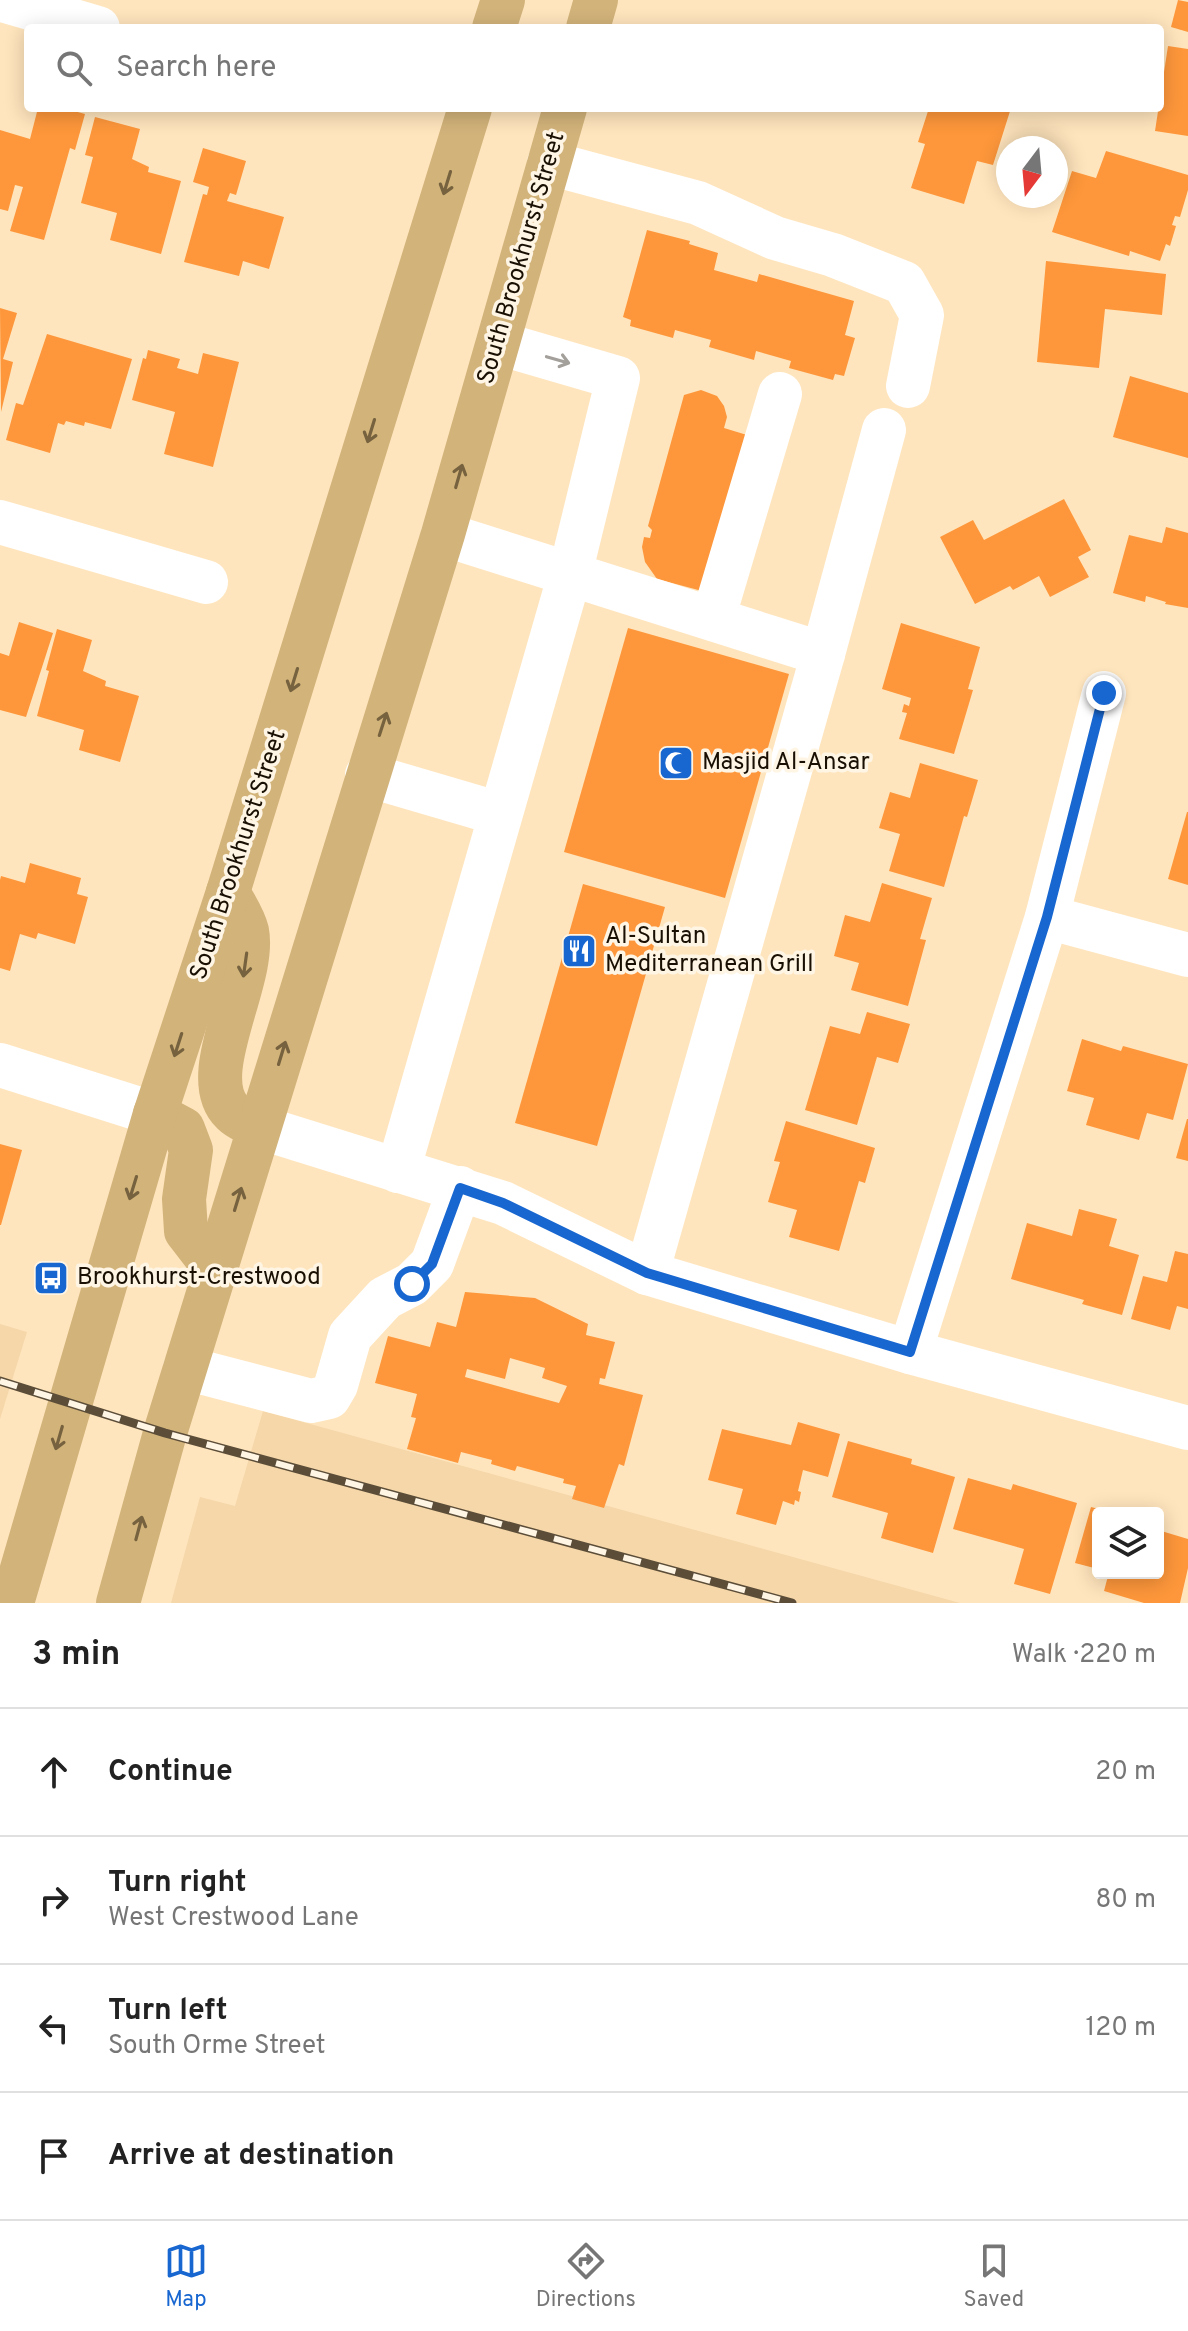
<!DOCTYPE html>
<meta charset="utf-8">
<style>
:root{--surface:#fff;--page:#f6f6f6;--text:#222;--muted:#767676;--line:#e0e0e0;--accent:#1867d1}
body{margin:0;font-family:Overpass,sans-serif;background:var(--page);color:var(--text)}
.controls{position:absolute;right:24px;bottom:24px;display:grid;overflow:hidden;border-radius:8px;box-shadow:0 4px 20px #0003}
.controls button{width:72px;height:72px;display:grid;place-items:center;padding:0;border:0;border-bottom:2px solid var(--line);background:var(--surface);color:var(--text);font:40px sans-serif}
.compass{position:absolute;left:996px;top:136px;width:72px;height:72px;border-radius:50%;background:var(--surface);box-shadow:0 4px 20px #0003;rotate:196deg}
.stop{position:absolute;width:24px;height:24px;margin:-18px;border:6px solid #1867d1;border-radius:50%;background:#fff}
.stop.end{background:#1867d1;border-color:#fff;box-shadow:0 2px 8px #0008}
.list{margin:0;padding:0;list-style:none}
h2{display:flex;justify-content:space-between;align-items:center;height:104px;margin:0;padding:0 32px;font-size:34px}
h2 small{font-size:26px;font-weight:400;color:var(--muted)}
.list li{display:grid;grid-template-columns:52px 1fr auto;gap:24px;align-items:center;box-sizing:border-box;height:128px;padding:0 32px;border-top:2px solid var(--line)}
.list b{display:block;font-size:30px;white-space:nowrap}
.list p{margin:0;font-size:26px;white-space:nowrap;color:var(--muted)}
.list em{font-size:26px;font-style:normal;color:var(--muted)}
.icon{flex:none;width:44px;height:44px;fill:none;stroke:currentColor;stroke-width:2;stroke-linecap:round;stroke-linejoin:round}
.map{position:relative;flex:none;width:1188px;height:1603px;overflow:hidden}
.search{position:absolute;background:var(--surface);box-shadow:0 4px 20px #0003;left:24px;right:24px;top:24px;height:88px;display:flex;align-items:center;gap:20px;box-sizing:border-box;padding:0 28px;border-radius:8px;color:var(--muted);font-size:30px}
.sheet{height:616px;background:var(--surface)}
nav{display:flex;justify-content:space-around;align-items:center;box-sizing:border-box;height:112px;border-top:2px solid var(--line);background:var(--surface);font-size:22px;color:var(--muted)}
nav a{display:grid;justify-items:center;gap:4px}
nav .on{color:var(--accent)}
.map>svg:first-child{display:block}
.built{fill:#f5d7a9}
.building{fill:#fe973b;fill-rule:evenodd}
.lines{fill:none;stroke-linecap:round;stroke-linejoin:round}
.minor{stroke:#fff;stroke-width:44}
.major{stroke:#d2b37a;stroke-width:44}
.rail-casing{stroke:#5b4d38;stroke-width:9}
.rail{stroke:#fff5e5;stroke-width:6;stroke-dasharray:18;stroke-linecap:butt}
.oneway{stroke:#76623e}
.oneway2{stroke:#a39f9a}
.route{stroke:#1867d1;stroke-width:10}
.labels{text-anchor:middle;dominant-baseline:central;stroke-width:7;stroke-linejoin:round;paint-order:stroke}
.street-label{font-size:24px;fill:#191003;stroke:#fff5e5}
.poi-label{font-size:24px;fill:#191003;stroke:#fff5e5;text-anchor:start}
</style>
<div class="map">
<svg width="1188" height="1603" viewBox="0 0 1188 1603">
<rect width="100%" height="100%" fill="#ffe5bd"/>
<g class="built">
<path d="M0,1324L27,1332L0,1419Z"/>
<path d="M263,1411L960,1603H171L200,1497L235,1506Z"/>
</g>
<g class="building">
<path d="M1178,0L1188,2V32L1171,27Z"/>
<path d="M1168,46L1188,49V136L1155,131Z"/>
<path d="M38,108H63L85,114L75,150L70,148L44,240L10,231L23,187L15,185L8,211L0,209V130L30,139Z"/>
<path d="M929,108H1011L993,165L977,161L964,204L911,188L925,144L918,142Z"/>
<path d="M95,117L140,129L132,159L149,167L148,172L181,181L161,254L110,240L117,213L81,203L93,157L85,155Z"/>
<path d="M203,148L246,161L236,195L230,193L227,201L284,217L269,269L243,261L239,276L184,262L203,194L207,195L209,187L193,182Z"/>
<path d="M1106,151L1188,175V190L1180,217L1175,216L1172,225L1176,226L1170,246L1166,244L1160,261L1130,251L1129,256L1052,232L1072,171L1096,178Z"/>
<path d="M647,230L690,241L689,244L718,253L714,270L757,282L759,274L854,301L845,335L855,338L844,376L835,374L833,380L789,368L791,361L756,351L754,360L709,347L711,340L675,330L673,338L630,326L631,320L623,317Z"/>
<path d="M1046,261L1166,274L1162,315L1105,309L1099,368L1037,362Z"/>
<path d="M0,308L17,313L3,359L13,362L1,412Z"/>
<path d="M47,334L132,359L111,429L85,422L84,426L66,421L64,425L58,423L50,453L6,440L16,403L23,405Z"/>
<path d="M148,350L180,359L177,368L198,374L203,353L239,362L213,467L164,454L175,412L132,400L143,358L146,359Z"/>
<path d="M1130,376L1188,393V458L1113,437Z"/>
<path d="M701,390L717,396L724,406L727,417L724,428L747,435L702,591L657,579L645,562L642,547L644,537L650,538L652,530L648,526L684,395Z"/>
<path d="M1064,499L1091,550L1078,557L1089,577L1050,597L1039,576L1013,590L1010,586L975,604L940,537L973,520L984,540Z"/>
<path d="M1166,527L1188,533V608L1165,604L1166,602L1146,596L1145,602L1113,593L1129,535L1162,543Z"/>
<path d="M19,622L53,633L26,717L0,710V653L9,656Z"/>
<path d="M901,623L980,647L968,689L973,690L954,754L899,739L907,713L902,712L904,704L909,706L911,698L882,689Z"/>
<path d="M628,628L789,674L725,898L564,852Z"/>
<path d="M57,629L92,640L83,671L106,681L105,686L139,696L120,762L79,750L84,730L37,716L49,671L46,670Z"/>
<path d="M920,763L978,780L967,817L964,816L944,887L889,871L900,834L879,828L890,792L910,798Z"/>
<path d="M1187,812H1188V885L1168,879Z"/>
<path d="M30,863L81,878L77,894L88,897L75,944L38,933L36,939L20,934L10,971L0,968V880L1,876L25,883Z"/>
<path d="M882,883L932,898L920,939L926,940L908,1006L851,990L859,963L834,956L845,915L870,922Z"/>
<path d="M583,884L665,907L597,1146L515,1123Z"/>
<path d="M867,1012L910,1024L898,1063L877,1057L857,1125L805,1110L830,1026L860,1034Z"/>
<path d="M1082,1039L1121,1051L1123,1046L1188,1064L1173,1120L1147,1113L1139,1140L1086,1125L1094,1098L1067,1091Z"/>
<path d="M1187,1119H1188V1161L1176,1158Z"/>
<path d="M786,1121L875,1148L865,1183L859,1181L839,1251L789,1237L797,1210L768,1202L780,1162L774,1161Z"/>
<path d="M0,1144L22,1150L1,1225H0Z"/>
<path d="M1079,1209L1117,1219L1109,1246L1139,1255L1122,1315L1082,1304L1084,1300L1011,1279L1027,1223L1072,1236Z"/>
<path d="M1175,1251L1188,1254V1309L1177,1306L1170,1330L1131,1319L1143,1276L1167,1282Z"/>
<path d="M465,1292L535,1298L588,1324L586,1335L615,1342L605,1379L600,1378L599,1384L643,1395L624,1466L619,1464L604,1508L572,1499L576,1486L563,1483L564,1479L517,1466L515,1471L491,1464L492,1460L461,1452L458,1463L407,1449L416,1418L411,1417L417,1394L375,1383L388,1336L430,1347L437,1322L456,1327ZM510,1358L545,1368L542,1378L567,1386L559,1403L465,1377L467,1369L505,1379Z"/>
<path d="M798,1422L840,1434L828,1477L803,1470L798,1491L801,1492L799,1502L795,1500L794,1505L783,1501L776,1525L736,1514L743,1489L708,1480L722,1429L791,1445Z"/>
<path d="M848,1441L912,1459L911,1464L955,1477L933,1553L881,1538L888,1513L832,1497Z"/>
<path d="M968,1478L1011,1490L1013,1484L1077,1503L1050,1594L1014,1584L1024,1549L953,1529Z"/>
<path d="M1091,1507L1110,1512L1098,1513V1569L1075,1563Z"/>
<path d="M1158,1530L1188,1539V1568L1180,1603H1144L1104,1591L1108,1576L1102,1573H1158Z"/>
</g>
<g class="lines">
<g class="minor">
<path d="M2,0L98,28"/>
<path d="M549,163L698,203L775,238L833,255L904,283L922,315L908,386"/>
<path d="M0,522L206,582"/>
<path d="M443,534L823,654L884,430"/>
<path d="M713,619L780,394"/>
<path d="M367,775L500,814"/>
<path d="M1047,917L1188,955"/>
<path d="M0,1065L155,1114"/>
<path d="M259,1127L503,1203L647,1273L910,1352L1188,1428"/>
<path d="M398,1171L570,574L618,378L498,343"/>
<path d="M647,1273L823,654"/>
<path d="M910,1352L1047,917L1104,693"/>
<path d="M185,1368L311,1401L329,1397L336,1385L350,1336L385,1298L412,1284L432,1264L460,1188"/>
</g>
<g class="major">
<path d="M494,28L503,0"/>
<path d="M588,28L596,0"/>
<path d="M228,892C234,904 244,918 247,931C257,980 195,1075 232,1112C238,1119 251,1123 259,1127"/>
<path d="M155,1114L183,1129L191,1150L184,1199L186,1231L216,1270"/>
<path d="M12,1603L155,1114L228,892L470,108"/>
<path d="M118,1603L165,1433L443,534L565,108"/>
</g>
<g class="rail-casing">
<path id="rail" d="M0,1381L165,1433L792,1603"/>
</g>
<use href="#rail" class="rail"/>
</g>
<defs><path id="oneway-shaft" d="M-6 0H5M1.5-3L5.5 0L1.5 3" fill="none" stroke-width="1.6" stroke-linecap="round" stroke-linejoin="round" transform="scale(2)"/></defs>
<g class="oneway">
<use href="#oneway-shaft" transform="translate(447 183) rotate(107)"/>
<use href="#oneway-shaft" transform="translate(371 431) rotate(107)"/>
<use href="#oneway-shaft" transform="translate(459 476) rotate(-74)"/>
<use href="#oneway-shaft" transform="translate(294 680) rotate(107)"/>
<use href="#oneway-shaft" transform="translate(383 724) rotate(-72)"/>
<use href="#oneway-shaft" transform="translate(245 965) rotate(98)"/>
<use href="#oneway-shaft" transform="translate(178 1045) rotate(108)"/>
<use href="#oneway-shaft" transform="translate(282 1053) rotate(-73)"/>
<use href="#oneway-shaft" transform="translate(133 1188) rotate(107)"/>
<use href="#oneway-shaft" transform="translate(238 1199) rotate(-73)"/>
<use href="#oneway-shaft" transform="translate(59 1438) rotate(106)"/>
<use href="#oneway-shaft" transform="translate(139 1528) rotate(-75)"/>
</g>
<use class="oneway2" href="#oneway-shaft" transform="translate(558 360) rotate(16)"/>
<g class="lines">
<path class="route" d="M412,1284L432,1264L460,1188L503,1203L647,1273L910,1352L1047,917L1104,693"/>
</g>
<defs>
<g id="mosque-square" transform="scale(1.8)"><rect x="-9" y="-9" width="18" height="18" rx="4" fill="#1867d1" stroke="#fff5e5"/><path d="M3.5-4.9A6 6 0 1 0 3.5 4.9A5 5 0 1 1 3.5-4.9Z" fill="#fff"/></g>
<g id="restaurant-square" transform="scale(1.8)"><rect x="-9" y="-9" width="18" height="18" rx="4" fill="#1867d1" stroke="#fff5e5"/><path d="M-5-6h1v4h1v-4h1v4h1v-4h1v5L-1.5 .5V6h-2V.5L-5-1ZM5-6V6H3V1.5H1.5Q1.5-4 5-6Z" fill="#fff"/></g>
<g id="bus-square" transform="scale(1.8)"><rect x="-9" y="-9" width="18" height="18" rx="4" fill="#1867d1" stroke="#fff5e5"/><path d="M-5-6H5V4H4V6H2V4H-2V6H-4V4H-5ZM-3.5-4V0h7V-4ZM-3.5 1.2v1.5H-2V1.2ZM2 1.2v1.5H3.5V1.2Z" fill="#fff"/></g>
</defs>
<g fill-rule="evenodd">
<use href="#mosque-square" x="676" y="763"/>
<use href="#restaurant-square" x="579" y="951"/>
<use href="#bus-square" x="51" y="1278"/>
</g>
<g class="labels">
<g class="street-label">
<text transform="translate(522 258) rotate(-74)">South Brookhurst Street</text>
<text transform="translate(239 855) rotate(-72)">South Brookhurst Street</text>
</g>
<g class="poi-label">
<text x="702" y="763">Masjid Al-Ansar</text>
<text x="605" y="937">Al-Sultan<tspan x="605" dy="28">Mediterranean Grill</tspan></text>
<text x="77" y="1278">Brookhurst-Crestwood</text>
</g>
</g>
</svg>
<div class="controls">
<button><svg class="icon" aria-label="layers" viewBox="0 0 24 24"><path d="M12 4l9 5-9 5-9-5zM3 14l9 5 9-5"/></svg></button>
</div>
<svg class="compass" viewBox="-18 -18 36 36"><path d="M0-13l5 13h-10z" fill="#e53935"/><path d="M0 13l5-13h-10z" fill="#767676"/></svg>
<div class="stop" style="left:412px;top:1284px"></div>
<div class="stop end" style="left:1104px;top:693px"></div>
<div class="search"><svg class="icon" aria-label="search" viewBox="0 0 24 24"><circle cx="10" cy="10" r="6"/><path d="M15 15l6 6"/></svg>Search here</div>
</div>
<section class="sheet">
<h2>3 min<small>Walk · 220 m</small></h2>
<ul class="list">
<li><svg class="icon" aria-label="ahead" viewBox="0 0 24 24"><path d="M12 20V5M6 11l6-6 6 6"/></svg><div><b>Continue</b></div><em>20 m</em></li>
<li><svg class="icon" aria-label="right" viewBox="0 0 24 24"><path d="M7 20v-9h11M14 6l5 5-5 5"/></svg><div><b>Turn right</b><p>West Crestwood Lane</p></div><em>80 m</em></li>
<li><svg class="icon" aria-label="left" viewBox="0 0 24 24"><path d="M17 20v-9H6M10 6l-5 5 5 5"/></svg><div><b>Turn left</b><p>South Orme Street</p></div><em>120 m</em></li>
<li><svg class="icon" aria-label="arrive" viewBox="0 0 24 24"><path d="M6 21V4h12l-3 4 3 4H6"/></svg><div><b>Arrive at destination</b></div></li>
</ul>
</section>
<nav>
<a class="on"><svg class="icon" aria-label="map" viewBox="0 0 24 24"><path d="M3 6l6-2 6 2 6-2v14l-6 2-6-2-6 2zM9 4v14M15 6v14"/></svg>Map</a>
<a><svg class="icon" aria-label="directions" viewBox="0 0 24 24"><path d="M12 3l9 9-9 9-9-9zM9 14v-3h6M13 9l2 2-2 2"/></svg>Directions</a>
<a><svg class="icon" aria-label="saved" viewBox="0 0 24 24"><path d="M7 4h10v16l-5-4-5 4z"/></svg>Saved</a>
</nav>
